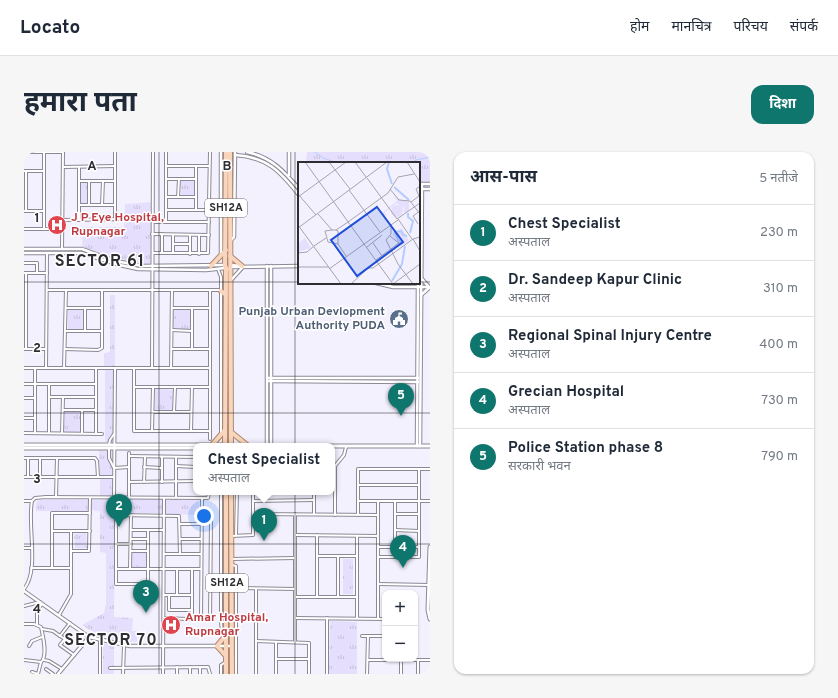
<!DOCTYPE html>
<html lang="hi">
<meta charset="utf-8">
<style>
:root{--surface:#fff;--page:#f6f6f7;--text:#1f2937;--muted:#747a83;--line:#e0e1e3;--accent:#0f766e}
body{margin:0;font-family:Overpass,"Noto Sans Devanagari",sans-serif;background:var(--page);color:var(--text)}
.controls{position:absolute;right:12px;bottom:12px;display:grid;overflow:hidden;border-radius:8px;box-shadow:0 1px 3px #0004}
.controls button{width:36px;height:36px;display:grid;place-items:center;padding:0;border:0;border-bottom:1px solid var(--line);background:var(--surface);color:var(--text);font:20px sans-serif}
.you{position:absolute;left:180px;top:364px;width:14px;height:14px;margin:-10px;border:3px solid #fff;border-radius:50%;background:#1a73e8;box-shadow:0 0 0 6px #1a73e833}
.badge{display:grid;place-items:center;width:26px;height:26px;border-radius:50%;background:var(--accent);color:#fff;font-size:13px;font-weight:700}
.pin{position:absolute;translate:-50% -33px;filter:drop-shadow(0 1px 2px #0008)}
.pin::after{content:'';position:absolute;top:21px;width:14px;height:12px;background:inherit;clip-path:polygon(0 0,100% 0,50% 100%)}
.popup{position:absolute;left:169px;top:291px;width:142px;height:52px;box-sizing:border-box;display:grid;place-content:center;border-radius:8px;background:var(--surface);filter:drop-shadow(0 1px 3px #0005);font-size:13px;white-space:nowrap;color:var(--muted)}
.popup b{font-size:15px;color:var(--text)}
.popup::after{content:'';position:absolute;left:50%;top:100%;margin-left:-8px;border:8px solid transparent;border-top-color:var(--surface)}
.list{margin:0;padding:0;list-style:none}
h2{display:flex;justify-content:space-between;align-items:center;height:52px;margin:0;padding:0 16px;font-size:17px}
h2 small{font-size:13px;font-weight:400;color:var(--muted)}
.list li{display:grid;grid-template-columns:26px 1fr auto;gap:12px;align-items:center;box-sizing:border-box;height:56px;padding:0 16px;border-top:1px solid var(--line)}
.list b{display:block;font-size:15px;white-space:nowrap}
.list p{margin:0;font-size:13px;white-space:nowrap;color:var(--muted)}
.list em{font-size:13px;font-style:normal;color:var(--muted)}
.map{position:relative;flex:none;width:406px;height:522px;overflow:hidden;border-radius:12px}
header{display:flex;align-items:center;gap:24px;box-sizing:border-box;height:56px;padding:0 20px;background:var(--surface);border-bottom:1px solid var(--line)}
header strong{font-size:19px}
nav{display:flex;gap:22px;margin-inline-start:auto;font-size:14px}
.intro{display:flex;align-items:center;justify-content:space-between;box-sizing:border-box;height:96px;padding:0 24px}
h1{margin:0;font-size:28px}
.button{padding:10px 18px;border-radius:12px;background:var(--accent);color:#fff;font-size:14px;font-weight:700}
main{display:flex;gap:24px;padding:0 24px}
aside{flex:1;background:var(--surface);border-radius:12px;box-shadow:0 1px 3px #0004}
.map>svg:first-child{display:block}
.park{fill:url(#park-tufts)}
.lines{fill:none;stroke-linecap:round;stroke-linejoin:round}
.stream{stroke:#b3cbff;stroke-width:1}
.minor-casing{stroke:#8c8996;stroke-width:4}
.tertiary-casing{stroke:#8c8996;stroke-width:4.5}
.secondary-casing{stroke:#8c8996;stroke-width:5}
.primary-casing{stroke:#af8870;stroke-width:6}
.minor{stroke:#fff;stroke-width:2}
.tertiary{stroke:#fff;stroke-width:2.5}
.secondary{stroke:#fff;stroke-width:3}
.primary{stroke:#f9d5bd;stroke-width:4}
.grid{fill:none;stroke:#2e2d32;stroke-width:1;stroke-opacity:0.55}
.labels{text-anchor:middle;dominant-baseline:central;stroke-width:3;stroke-linejoin:round;paint-order:stroke}
.shield{fill:#fff;stroke:#6d6c70;stroke-width:1}
.shield-label{font-size:11px;font-weight:bold;fill:#2e2d32}
.health-label{font-size:12px;font-weight:bold;fill:#be3a42;stroke:#fff;text-anchor:start}
.service-label{font-size:12px;font-weight:bold;fill:#4e5e75;stroke:#fff;text-anchor:end}
.district-label{font-size:16px;font-weight:bold;letter-spacing:1px;fill:#2e2d32;stroke:#fff}
.inset-river{fill:none;stroke:#b3cbff;stroke-width:2}
.inset-road{fill:none;stroke:#a5a3ad;stroke-width:1}
.view{fill:#1d4ed8;fill-opacity:0.15;stroke:#1d4ed8;stroke-width:2}
.inset-edge{fill:none;stroke:#2e2d32;stroke-width:2}
.grid-label{font-size:13px;text-anchor:middle;font-weight:bold;fill:#2e2d32;stroke:#fff;stroke-width:3;stroke-linejoin:round;paint-order:stroke}
</style>
<header>
<strong>Locato</strong>
<nav><a>होम</a><a>मानचित्र</a><a>परिचय</a><a>संपर्क</a></nav>
</header>
<div class="intro"><h1>हमारा पता</h1><a class="button">दिशा</a></div>
<main>
<div class="map">
<svg width="406" height="522" viewBox="0 0 406 522">
<defs>
<pattern id="park-tufts" width="24" height="20" patternUnits="userSpaceOnUse"><rect width="24" height="20" fill="#e5defd"/><path d="M3 7l-1-3M5 7V3M7 7l1-3M15 17l-1-3M17 17v-4M19 17l1-3" fill="none" stroke="#c5bfd9"/></pattern>
</defs>
<rect width="100%" height="100%" fill="#f4f1ff"/>
<g class="park">
<path d="M283,0H406V37H395V11H282Z"/>
<rect x="157" y="28" width="14" height="16"/>
<path d="M56,30H64L63,52H56Z"/>
<path d="M129,50L128,114L91,109L58,97L59,75H100L101,52Z"/>
<path d="M86,143H91V214H80V201L86,200Z"/>
<path d="M44,158H60L59,177H44Z"/>
<rect x="149" y="158" width="17" height="20"/>
<rect x="81" y="217" width="8" height="73"/>
<path d="M131,237L149,238L148,259H131Z"/>
<path d="M41,259H57V280H40Z"/>
<rect x="75" y="297" width="13" height="27"/>
<path d="M89,326L88,342L86,344H76V327Z"/>
<path d="M138,347L139,361H91L90,465L109,466L108,479H113V490C93,489 75,485 58,473L80,461L82,451V401L76,400V359L67,358L68,348Z"/>
<path d="M15,348H64V359H12V351Z"/>
<path d="M142,348H175V363L142,362Z"/>
<path d="M62,381L63,396H51L50,382Z"/>
<rect x="107" y="401" width="15" height="15"/>
<rect x="319" y="407" width="10" height="35"/>
<path d="M306,469L333,470V522H305Z"/>
<path d="M79,491L90,494V522H79Z"/>
</g>
<g class="lines">
<g class="stream">
<path d="M291,0C306,13 316,9 334,11"/>
<path d="M388,11L392,8L406,5"/>
</g>
<g class="minor-casing">
<g id="minor">
<path d="M0,0H39"/>
<path d="M91,0V68"/>
<path d="M142,14H185"/>
<path d="M40,15L91,14"/>
<path d="M55,15V68"/>
<path d="M0,19H20"/>
<path d="M142,27H172"/>
<path d="M55,29H91"/>
<path d="M65,29V53"/>
<path d="M142,45H172"/>
<path d="M154,45L155,27"/>
<path d="M55,53H91"/>
<path d="M78,53L79,29"/>
<path d="M142,58H185"/>
<path d="M172,58V14"/>
<path d="M0,59H20"/>
<path d="M2,59V19"/>
<path d="M39,68L98,67"/>
<path d="M129,70H185"/>
<path d="M142,70V0"/>
<path d="M0,77H39"/>
<path d="M20,77V0"/>
<path d="M128,82L185,83"/>
<path d="M149,92H166"/>
<path d="M38,97L39,0"/>
<path d="M129,101H184L186,0"/>
<path d="M138,101V82"/>
<path d="M149,101V83"/>
<path d="M166,102V83"/>
<path d="M175,102V83"/>
<path d="M0,111H13V121"/>
<path d="M194,117L197,125V281"/>
<path d="M0,121H23"/>
<path d="M23,138H195"/>
<path d="M186,138V287"/>
<path d="M42,156H78"/>
<path d="M61,156V179"/>
<path d="M148,156H186"/>
<path d="M148,178L168,179"/>
<path d="M41,179H78"/>
<path d="M0,197H22"/>
<path d="M2,197V121"/>
<path d="M41,197L74,198L78,196V139"/>
<path d="M148,197H186"/>
<path d="M168,197V156"/>
<path d="M0,216H186"/>
<path d="M22,216L23,101"/>
<path d="M40,216L42,138"/>
<path d="M72,216V281"/>
<path d="M110,216V279H186"/>
<path d="M128,216L129,0"/>
<path d="M147,216L148,138"/>
<path d="M0,232H72"/>
<path d="M110,235H186"/>
<path d="M25,245H72"/>
<path d="M0,246H11"/>
<path d="M39,258H72"/>
<path d="M129,260H167"/>
<path d="M150,260L151,235"/>
<path d="M0,266H11"/>
<path d="M128,279L129,235"/>
<path d="M167,279L168,235"/>
<path d="M0,281L78,282"/>
<path d="M11,281V216"/>
<path d="M25,281V232"/>
<path d="M38,281L39,245"/>
<path d="M58,281V258"/>
<path d="M85,293L86,288L90,282"/>
<path d="M85,296V306L90,316L105,315"/>
<path d="M105,301V346"/>
<path d="M105,304L172,305"/>
<path d="M138,305V330"/>
<path d="M0,306H71L73,309L74,325"/>
<path d="M152,314L172,315"/>
<path d="M120,315L137,316"/>
<path d="M0,325H90"/>
<path d="M4,325V306"/>
<path d="M16,325V306"/>
<path d="M105,330L172,329"/>
<path d="M120,330L121,305"/>
<path d="M334,333H395"/>
<path d="M197,340V470H202"/>
<path d="M32,345L33,306"/>
<path d="M90,346L91,217"/>
<path d="M152,346V305"/>
<path d="M0,349H8L11,346L22,345L184,346L185,340"/>
<path d="M229,349L290,348"/>
<path d="M334,349H406"/>
<path d="M354,349V466"/>
<path d="M371,349V395"/>
<path d="M229,362L354,363"/>
<path d="M271,362V490"/>
<path d="M290,362V340"/>
<path d="M371,362H395"/>
<path d="M311,363V314L320,303L322,295"/>
<path d="M334,363V317H406"/>
<path d="M156,372H178"/>
<path d="M107,378H140"/>
<path d="M371,378L395,379"/>
<path d="M28,379H66"/>
<path d="M212,383L213,340"/>
<path d="M271,383L354,384"/>
<path d="M293,383V445"/>
<path d="M208,384L229,383V340"/>
<path d="M333,384V466"/>
<path d="M107,387H124"/>
<path d="M156,387H177"/>
<path d="M92,392H107"/>
<path d="M354,395H395"/>
<path d="M0,396H7"/>
<path d="M47,399H65L66,346"/>
<path d="M107,399H124"/>
<path d="M140,402H177"/>
<path d="M293,404H333"/>
<path d="M314,404V445"/>
<path d="M354,405H395V317"/>
<path d="M208,407L271,406"/>
<path d="M208,413L212,414V522"/>
<path d="M7,416H46"/>
<path d="M28,416V361H66"/>
<path d="M92,417H177"/>
<path d="M106,417L107,363"/>
<path d="M124,432H92V363L155,364L156,402"/>
<path d="M354,432L405,433"/>
<path d="M187,434H198"/>
<path d="M212,436L271,437"/>
<path d="M0,437C16,418 3,373 8,349"/>
<path d="M124,437V378"/>
<path d="M140,443H168"/>
<path d="M145,443V458H168"/>
<path d="M153,443V417"/>
<path d="M271,445H333"/>
<path d="M0,454L16,450"/>
<path d="M35,463L47,442V379"/>
<path d="M140,466L186,468L187,367"/>
<path d="M168,466V417"/>
<path d="M271,466L361,467"/>
<path d="M177,467L178,346"/>
<path d="M361,467V508"/>
<path d="M197,470L198,481"/>
<path d="M46,471L36,484L41,487L36,493L50,503"/>
<path d="M0,472H10L17,475C19,484 24,504 17,510L0,508"/>
<path d="M13,473V458L18,452"/>
<path d="M18,477L29,479L36,484"/>
<path d="M338,484H360"/>
<path d="M76,488V522"/>
<path d="M232,489L285,491V522"/>
<path d="M252,490V522"/>
<path d="M5,494L8,489L18,485"/>
<path d="M252,507H285"/>
<path d="M20,508L25,509L38,517"/>
<path d="M344,508H406"/>
<path d="M394,508V522"/>
<path d="M153,515V522"/>
<path d="M166,515V522"/>
<path d="M176,515V522"/>
<path d="M86,516L184,515L186,522"/>
<path d="M22,517L29,522"/>
<path d="M8,520L14,522"/>
<path d="M14,522L17,510"/>
<path d="M99,522L100,494"/>
<path d="M139,522L140,346"/>
<path d="M197,522V513L202,510"/>
<path d="M232,522V437"/>
<path d="M303,522V466"/>
<path d="M343,522L344,484"/>
<path d="M377,522V508"/>
</g>
</g>
<g class="tertiary-casing">
<g id="tertiary">
<path d="M197,0V103"/>
<path d="M223,0C247,5 260,19 275,37"/>
<path d="M265,0V23"/>
<path d="M211,3C243,5 256,19 275,43"/>
<path d="M395,32H406"/>
<path d="M395,37H406"/>
<path d="M206,89L210,85L211,0"/>
<path d="M0,97H58L91,109L119,114L201,113"/>
<path d="M0,101H57L96,113L114,117L182,118L201,116"/>
<path d="M207,113L218,114"/>
<path d="M207,115L275,114"/>
<path d="M208,127L218,116"/>
<path d="M398,127L405,135"/>
<path d="M352,131L369,135H406"/>
<path d="M397,143L406,135"/>
<path d="M243,226H394"/>
<path d="M245,229L394,230"/>
<path d="M243,293V114"/>
<path d="M247,293V114"/>
<path d="M393,294L394,131"/>
<path d="M396,294L398,32"/>
<path d="M0,439L65,485"/>
<path d="M34,522L65,485L106,494H208"/>
</g>
</g>
<g class="secondary-casing">
<g id="secondary">
<path d="M0,293H207"/>
<path d="M208,294H406"/>
<path d="M0,296H172"/>
<path d="M406,395L404,458L406,467"/>
</g>
</g>
<g class="primary-casing">
<g id="primary">
<path d="M202,0L201,114L203,117"/>
<path d="M206,0L207,294"/>
<path d="M206,104L218,114"/>
<path d="M187,114L202,98"/>
<path d="M197,139L202,143"/>
<path d="M207,280L223,293"/>
<path d="M188,293L201,278"/>
<path d="M201,294L202,117"/>
<path d="M207,340L208,522"/>
<path d="M202,504L193,494L203,482"/>
<path d="M202,522V340"/>
</g>
</g>
<use href="#minor" class="minor"/>
<use href="#tertiary" class="tertiary"/>
<use href="#secondary" class="secondary"/>
<use href="#primary" class="primary"/>
</g>
<path class="grid" d="M135,0V522M271,0V522M0,130H275M395,130H406M0,261H406M0,392H406"/>
<defs>
<g id="hospital-disc" transform="scale(1)"><circle r="9.5" fill="#e0444e" stroke="#fff"/><path d="M-5-5h3v3.5h4V-5h3V5h-3V1.5h-4V5h-3Z" fill="#fff"/></g>
<g id="civic-disc" transform="scale(1)"><circle r="9.5" fill="#5c6f8a" stroke="#fff"/><path d="M-.6-6.5H3V-4.5H.6V-3L4-1V1h2V6H-6V1h2V-1L-.6-3ZM-1.2 2.5V6h2.4V2.5Z" fill="#fff"/></g>
</defs>
<g fill-rule="evenodd">
<use href="#hospital-disc" x="33" y="73"/>
<use href="#civic-disc" x="375" y="167"/>
<use href="#hospital-disc" x="147" y="473"/>
</g>
<g class="labels">
<g class="shield">
<rect x="181" y="47" width="42" height="18" rx="3"/>
<rect x="182" y="422" width="42" height="18" rx="3"/>
</g>
<g class="shield-label">
<text x="202" y="56">SH12A</text>
<text x="203" y="431">SH12A</text>
</g>
<g class="health-label">
<text x="47" y="66">J P Eye Hospital,<tspan x="47" dy="14">Rupnagar</tspan></text>
<text x="161" y="466">Amar Hospital,<tspan x="161" dy="14">Rupnagar</tspan></text>
</g>
<g class="service-label">
<text x="361" y="160">Punjab Urban Devlopment<tspan x="361" dy="14">Authority PUDA</tspan></text>
</g>
<g class="district-label">
<text x="76" y="110">SECTOR 61</text>
<text x="87" y="489">SECTOR 70</text>
</g>
</g>
<g transform="translate(274 10)">
<rect width="122" height="122" fill="#f4f1ff"/>
<path d="M93 49a6 6 0 1 1 12 0a6 6 0 1 1-12 0ZM7,76L13,86L0,90V82Z" fill="#e5defd"/>
<path d="M95,32L100,37L111,39V49L106,51V45L103,46L99,41L86,51L89,53L86,54L84,51L99,39ZM104,66L111,78L103,85L94,72Z" fill="#e5defd"/>
<path class="inset-river" d="M91,0L89,7L94,22M96,25L111,38M110,51V55L115,59L112,71M105,82L100,78L97,70L103,69L105,73L109,74M94,119L104,102L107,84"/>
<path class="inset-road" d="M7,0L66,82M31,0L52,27M57,0L68,15M109,0L122,20M69,16L99,57L122,41M92,27L101,38L112,39L122,52M51,28L82,70M0,32L18,53M0,35L48,0M113,40L121,34L118,27L122,24M20,52L34,68H38L50,60M100,57L114,77M50,60L90,31L100,15L116,12M120,62L115,54L122,49M0,63L43,122M0,66L89,0M34,68L27,69L30,80L40,82L48,94M38,68L40,69V82M92,74L102,82M115,77L122,89M88,78L100,102L115,122M88,78L93,72V63M75,81L84,94M66,82L95,122M16,84L28,76M69,85L84,73M0,91L9,90L16,84M78,98L101,81M0,105H31M31,107L100,58M0,122V105M53,122L70,106H75L115,77L122,75M95,122L122,102"/>
<path class="view" d="M79,45L105,80L59,114L33,78Z"/>
<rect width="122" height="122" class="inset-edge"/>
</g>
<g class="grid-label">
<text x="68" y="18">A</text>
<text x="203" y="18">B</text>
<text x="13" y="70">1</text>
<text x="13" y="200">2</text>
<text x="13" y="331">3</text>
<text x="13" y="461">4</text>
</g>
</svg>
<div class="controls">
<button>+</button>
<button>−</button>
</div>
<div class="you"></div>
<div class="pin badge" style="left:240px;top:389px">1</div>
<div class="popup"><b>Chest Specialist</b>अस्पताल</div>
<div class="pin badge" style="left:95px;top:375px">2</div>
<div class="pin badge" style="left:122px;top:461px">3</div>
<div class="pin badge" style="left:379px;top:416px">4</div>
<div class="pin badge" style="left:377px;top:264px">5</div>
</div>
<aside>
<h2>आस-पास<small>5 नतीजे</small></h2>
<ul class="list">
<li><span class="badge">1</span><div><b>Chest Specialist</b><p>अस्पताल</p></div><em>230 m</em></li>
<li><span class="badge">2</span><div><b>Dr. Sandeep Kapur Clinic</b><p>अस्पताल</p></div><em>310 m</em></li>
<li><span class="badge">3</span><div><b>Regional Spinal Injury Centre</b><p>अस्पताल</p></div><em>400 m</em></li>
<li><span class="badge">4</span><div><b>Grecian Hospital</b><p>अस्पताल</p></div><em>730 m</em></li>
<li><span class="badge">5</span><div><b>Police Station phase 8</b><p>सरकारी भवन</p></div><em>790 m</em></li>
</ul>
</aside>
</main>
